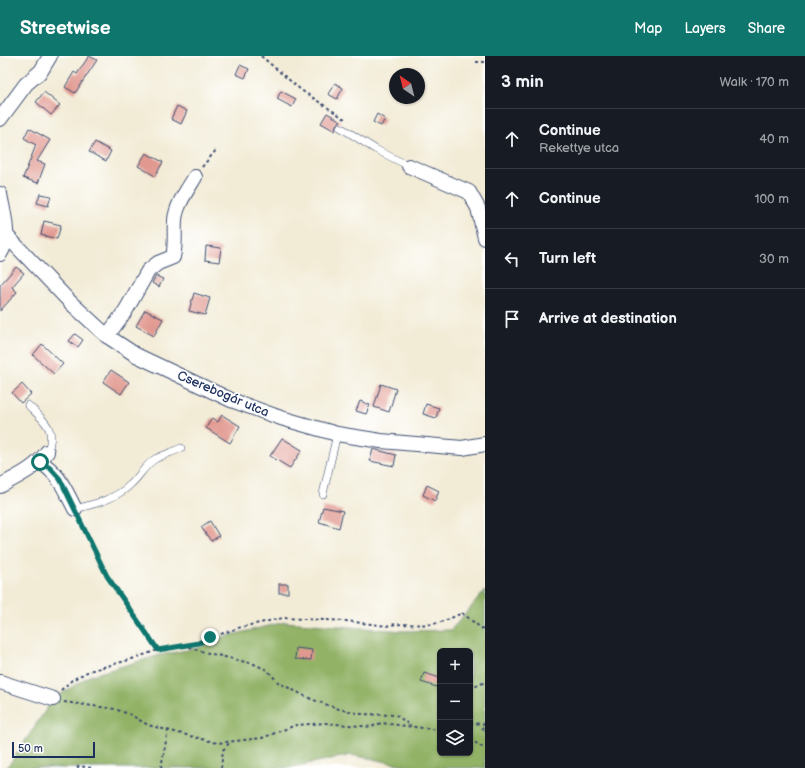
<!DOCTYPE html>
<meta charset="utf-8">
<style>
:root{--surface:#171b24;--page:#20242c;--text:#f1f3f6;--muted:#9ea1a6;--line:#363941;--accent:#0f766e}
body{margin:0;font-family:"Balsamiq Sans",sans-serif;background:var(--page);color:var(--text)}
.controls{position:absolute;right:12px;bottom:12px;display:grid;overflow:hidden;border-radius:6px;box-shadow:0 1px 3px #0004}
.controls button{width:36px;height:36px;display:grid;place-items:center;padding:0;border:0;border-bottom:1px solid var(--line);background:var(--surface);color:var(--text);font:20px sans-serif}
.compass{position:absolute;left:389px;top:12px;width:36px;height:36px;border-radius:50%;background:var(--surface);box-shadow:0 1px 3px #0004;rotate:325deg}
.scale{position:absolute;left:12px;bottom:10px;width:83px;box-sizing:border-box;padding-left:4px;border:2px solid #1b2f5e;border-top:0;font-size:11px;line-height:14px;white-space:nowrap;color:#1b2f5e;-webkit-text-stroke:3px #fff;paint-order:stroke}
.stop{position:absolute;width:12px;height:12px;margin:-9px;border:3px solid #0f766e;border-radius:50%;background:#fff}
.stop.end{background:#0f766e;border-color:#fff;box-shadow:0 1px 4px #0008}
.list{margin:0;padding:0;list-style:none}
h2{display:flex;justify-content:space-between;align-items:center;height:52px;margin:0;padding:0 16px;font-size:17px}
h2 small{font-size:13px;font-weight:400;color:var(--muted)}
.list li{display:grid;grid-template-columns:26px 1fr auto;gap:12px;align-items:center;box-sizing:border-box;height:60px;padding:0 16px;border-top:1px solid var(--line)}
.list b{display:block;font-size:15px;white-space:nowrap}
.list p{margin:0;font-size:13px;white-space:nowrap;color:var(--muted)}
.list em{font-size:13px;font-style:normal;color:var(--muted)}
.icon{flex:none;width:22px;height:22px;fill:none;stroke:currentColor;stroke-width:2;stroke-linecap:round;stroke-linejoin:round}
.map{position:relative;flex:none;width:485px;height:712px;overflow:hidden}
header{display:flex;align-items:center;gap:24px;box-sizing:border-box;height:56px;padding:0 20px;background:var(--accent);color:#fff}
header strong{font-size:19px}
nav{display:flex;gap:22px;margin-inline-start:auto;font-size:14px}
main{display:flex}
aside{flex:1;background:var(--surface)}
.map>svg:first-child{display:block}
.forest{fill:#92b266;stroke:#567062;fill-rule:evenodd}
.building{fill:#e1988f}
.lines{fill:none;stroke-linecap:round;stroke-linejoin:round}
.service-casing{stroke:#3b4b70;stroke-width:8}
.minor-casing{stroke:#3b4b70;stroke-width:16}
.path{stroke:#3b4b70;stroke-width:2;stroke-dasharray:3 3;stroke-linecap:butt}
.service{stroke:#fff;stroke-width:7}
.minor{stroke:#fff;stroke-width:14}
.route{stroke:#0f766e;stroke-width:5}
.labels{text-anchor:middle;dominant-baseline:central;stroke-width:3.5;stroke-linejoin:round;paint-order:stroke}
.street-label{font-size:13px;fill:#1b2f5e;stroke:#fff}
</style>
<header>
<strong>Streetwise</strong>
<nav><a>Map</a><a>Layers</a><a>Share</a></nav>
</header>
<main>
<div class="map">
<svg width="485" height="712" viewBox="0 0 485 712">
<rect width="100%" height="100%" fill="#fff"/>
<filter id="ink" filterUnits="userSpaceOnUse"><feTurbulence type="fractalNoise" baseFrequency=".025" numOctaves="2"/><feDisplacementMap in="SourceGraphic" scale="8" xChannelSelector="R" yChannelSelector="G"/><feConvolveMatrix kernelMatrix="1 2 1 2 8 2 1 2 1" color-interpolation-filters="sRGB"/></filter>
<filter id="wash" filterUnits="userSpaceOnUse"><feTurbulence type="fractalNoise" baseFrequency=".012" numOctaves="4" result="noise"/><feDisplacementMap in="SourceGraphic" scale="16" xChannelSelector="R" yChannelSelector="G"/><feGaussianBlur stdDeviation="0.9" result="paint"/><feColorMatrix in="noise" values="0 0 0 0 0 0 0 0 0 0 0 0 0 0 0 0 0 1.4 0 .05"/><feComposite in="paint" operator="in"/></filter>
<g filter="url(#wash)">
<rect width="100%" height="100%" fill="#f2ebd5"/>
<path class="forest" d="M485,535V712H419L351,699L287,712H7L53,643L89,620L160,599L198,592L223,581L285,566L403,575L451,574ZM440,595H470V697H440Z"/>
<g id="blocks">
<g class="building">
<path d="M89,0L97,4L75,37L65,31L74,16L77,18Z"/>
<path d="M240,9L249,13L245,22L236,18Z"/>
<path d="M335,27L343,32L337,43L328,38Z"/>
<path d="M281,35L296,43L292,51L277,43Z"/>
<path d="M44,36L60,49L51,59L36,46Z"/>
<path d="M177,50L187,55L181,68L171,63Z"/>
<path d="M327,57L341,65L336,69L335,75L321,67Z"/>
<path d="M377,58L385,63L381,70L373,66Z"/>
<path d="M29,72L50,84L37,105L45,108L38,127L23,122L36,89L24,82Z"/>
<path d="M95,86L111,95L106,105L89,96Z"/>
<path d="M146,97L163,106L155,120L138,110Z"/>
<path d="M40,138L51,140L48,150L37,147Z"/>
<path d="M44,165L61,169L57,183L41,179Z"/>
<path d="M206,190L221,192L219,206L205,204Z"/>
<path d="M16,211L24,217L12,231L17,236L0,255V229Z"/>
<path d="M156,220L163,223L159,231L152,227Z"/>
<path d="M194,237L210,242L205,259L189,255Z"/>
<path d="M145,254L163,263L154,280L136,270Z"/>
<path d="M75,278L83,284L78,291L69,285Z"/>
<path d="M42,288L63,308L54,318L33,299Z"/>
<path d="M111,314L129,326L121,338L103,326Z"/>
<path d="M22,328L31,338L21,347L12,337Z"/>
<path d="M381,328L396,333L389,356L374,351Z"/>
<path d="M360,345L370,349L366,358L356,355Z"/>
<path d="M426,348L439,352L436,362L423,358Z"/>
<path d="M222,359L240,370L230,387L206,372L212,362L218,366Z"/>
<path d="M282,382L302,394L290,412L270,400Z"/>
<path d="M373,393L396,399L394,410L370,405Z"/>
<path d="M427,429L439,435L435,445L423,439Z"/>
<path d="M323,451L343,455L339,472L319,466Z"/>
<path d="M210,465L219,480L211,485L201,471Z"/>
<rect x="279" y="528" width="9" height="9"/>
<path d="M296,592L312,594L311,604L295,603Z"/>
<path d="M424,617L440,622V632L421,626Z"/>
</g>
</g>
</g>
<g filter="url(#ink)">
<use href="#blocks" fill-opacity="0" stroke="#3b4b70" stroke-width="1"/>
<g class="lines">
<g class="service-casing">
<g id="service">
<path d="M340,71L375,93L409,110"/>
<path d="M28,349C43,364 58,373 47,396"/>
<path d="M323,438L337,378"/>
<path d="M75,453C95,448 116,443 131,428C140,420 144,410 155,403C163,399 173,396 181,392"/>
</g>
</g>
<g class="minor-casing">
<g id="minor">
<path d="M0,63L26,28L41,15L50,0"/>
<path d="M409,110L469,136L478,152L485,182"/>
<path d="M0,138C3,157 12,181 0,198"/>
<path d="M7,180L71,247L107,280L136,299L231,344L281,362L337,378L381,385L462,392L485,388"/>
<path d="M107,280L126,254L148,215L158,207L173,201C176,188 174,177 175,164C176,149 188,133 195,121"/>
<path d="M40,406C59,417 65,434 75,453"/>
<path d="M0,430C18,420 35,413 47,396"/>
<path d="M0,626L53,643"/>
</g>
</g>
<g class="path">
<path d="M261,0L301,34L345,63"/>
<path d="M476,6H485"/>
<path d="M202,111L217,93"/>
<path d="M79,463L107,520L158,594"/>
<path d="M187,590L241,571L283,562L346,565L387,570C396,566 421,570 432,568C442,567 453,561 462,557L481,572L485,573"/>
<path d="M470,633L485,626"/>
<path d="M61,634L72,624L89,615L129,604L158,594L187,590L200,595L254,608L267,614L279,627L311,643L339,653L361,658L396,659L411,670"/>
<path d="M64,646L115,653L131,659L148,669L217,687L262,682L296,669L326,667L371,671L381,667L440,674"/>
<path d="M470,667L485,668L482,674H485"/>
<path d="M470,683L485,693"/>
<path d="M77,712L79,710L92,712"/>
<path d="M161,712L168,674"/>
<path d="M221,712L223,694L230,686"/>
</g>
<use href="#service" class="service"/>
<use href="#minor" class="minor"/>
</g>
</g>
<g class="lines" filter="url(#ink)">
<path class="route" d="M40,406L50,412L60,423L107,520L158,594L199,587L210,581"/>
</g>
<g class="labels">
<g class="street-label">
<text transform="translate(223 338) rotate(23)">Cserebogár utca</text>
</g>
</g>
</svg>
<div class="controls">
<button>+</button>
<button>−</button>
<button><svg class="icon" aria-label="layers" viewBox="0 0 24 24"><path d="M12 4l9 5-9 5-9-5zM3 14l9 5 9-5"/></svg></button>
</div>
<svg class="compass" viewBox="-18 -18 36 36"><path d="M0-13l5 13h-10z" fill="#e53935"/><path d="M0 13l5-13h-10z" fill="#9ea1a6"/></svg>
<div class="scale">50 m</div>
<div class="stop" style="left:40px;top:406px"></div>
<div class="stop end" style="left:210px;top:581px"></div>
</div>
<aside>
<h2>3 min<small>Walk · 170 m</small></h2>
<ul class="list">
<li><svg class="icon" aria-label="ahead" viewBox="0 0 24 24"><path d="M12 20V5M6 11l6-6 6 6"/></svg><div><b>Continue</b><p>Rekettye utca</p></div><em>40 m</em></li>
<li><svg class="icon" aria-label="ahead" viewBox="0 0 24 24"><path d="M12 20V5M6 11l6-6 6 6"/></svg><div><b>Continue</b></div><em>100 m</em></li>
<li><svg class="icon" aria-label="left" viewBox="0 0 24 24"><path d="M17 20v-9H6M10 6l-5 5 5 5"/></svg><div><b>Turn left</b></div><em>30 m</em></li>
<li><svg class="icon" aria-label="arrive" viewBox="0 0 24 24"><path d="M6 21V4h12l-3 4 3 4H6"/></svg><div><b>Arrive at destination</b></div></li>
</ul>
</aside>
</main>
